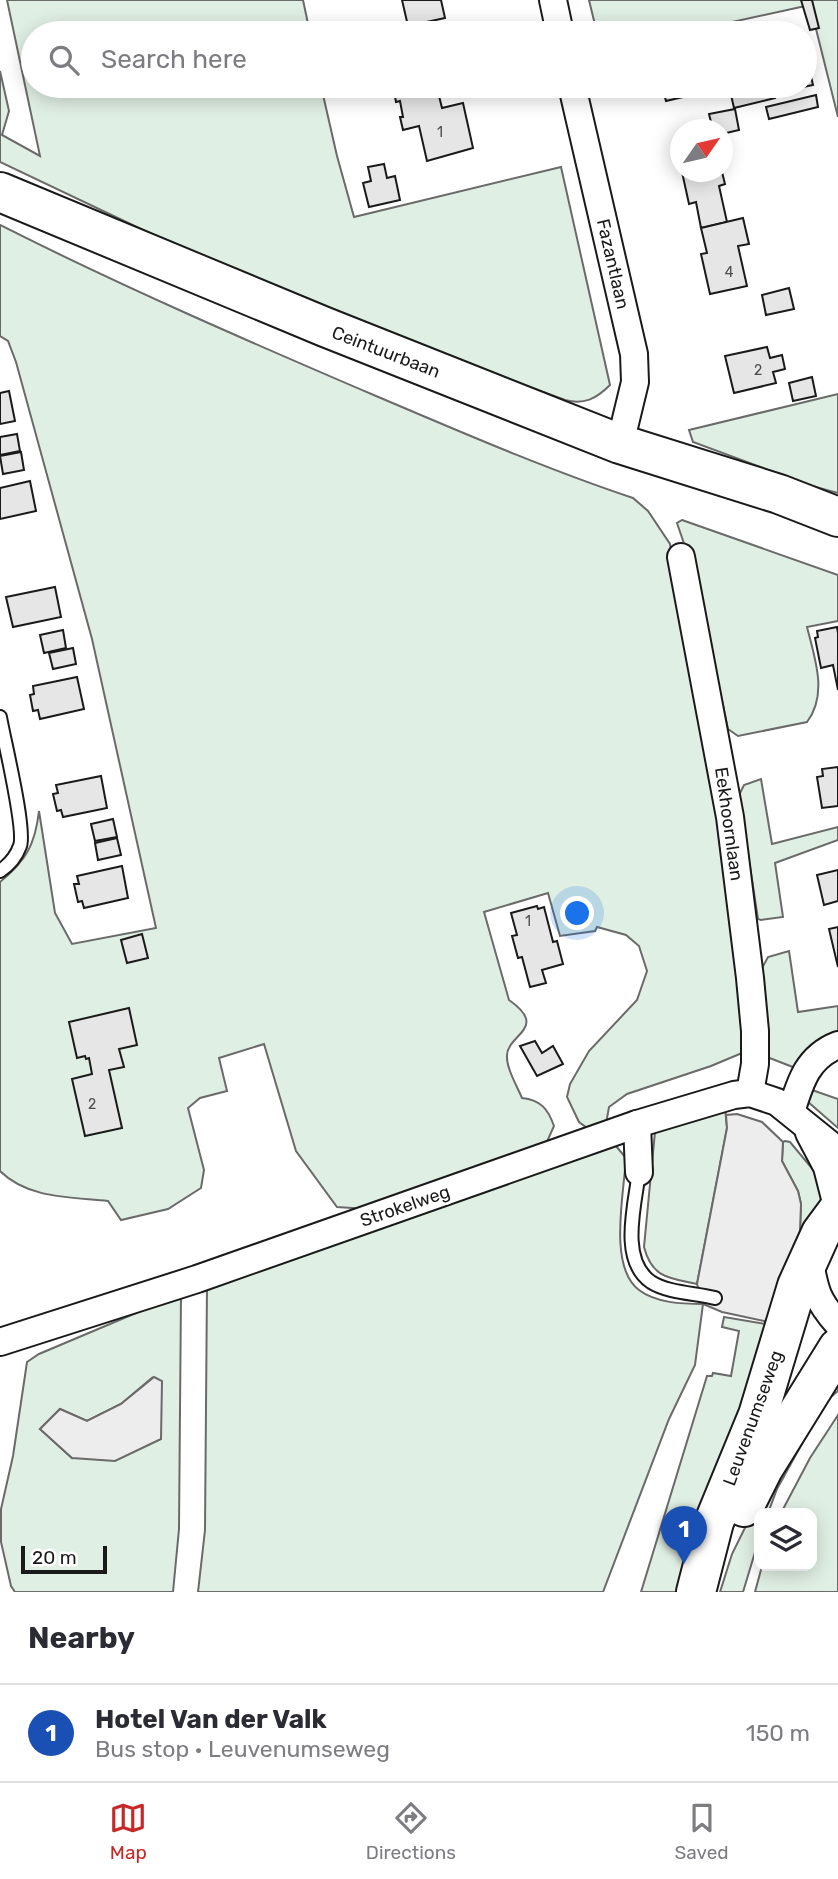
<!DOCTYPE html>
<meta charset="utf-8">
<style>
:root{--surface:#fff;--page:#f2f2f3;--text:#2b2b33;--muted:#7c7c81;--line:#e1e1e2;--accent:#c62828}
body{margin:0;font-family:Rubik,sans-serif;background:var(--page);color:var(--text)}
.controls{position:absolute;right:21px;bottom:21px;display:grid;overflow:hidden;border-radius:14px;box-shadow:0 4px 18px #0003}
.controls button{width:63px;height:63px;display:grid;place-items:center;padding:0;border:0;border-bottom:2px solid var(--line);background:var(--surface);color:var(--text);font:35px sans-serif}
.compass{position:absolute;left:670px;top:119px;width:63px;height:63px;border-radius:50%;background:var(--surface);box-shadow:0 4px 18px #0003;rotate:56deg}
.scale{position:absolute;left:21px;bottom:18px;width:86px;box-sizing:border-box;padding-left:7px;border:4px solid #1a1a1a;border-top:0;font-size:19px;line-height:24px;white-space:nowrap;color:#1a1a1a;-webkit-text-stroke:5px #fff;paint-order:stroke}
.you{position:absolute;left:578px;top:914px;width:24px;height:24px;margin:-18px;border:5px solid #fff;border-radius:50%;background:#1a73e8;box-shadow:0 0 0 10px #1a73e833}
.badge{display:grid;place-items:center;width:46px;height:46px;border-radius:50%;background:var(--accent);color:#fff;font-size:23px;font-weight:700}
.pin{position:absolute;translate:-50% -58px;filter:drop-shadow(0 2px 4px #0008)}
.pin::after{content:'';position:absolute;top:37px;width:24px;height:21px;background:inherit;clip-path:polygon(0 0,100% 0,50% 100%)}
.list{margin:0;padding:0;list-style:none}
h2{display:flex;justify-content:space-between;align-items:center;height:91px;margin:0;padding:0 28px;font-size:30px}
h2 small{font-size:23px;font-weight:400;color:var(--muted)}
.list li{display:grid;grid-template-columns:46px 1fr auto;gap:21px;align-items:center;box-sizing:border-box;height:98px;padding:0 28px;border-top:2px solid var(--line)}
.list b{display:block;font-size:26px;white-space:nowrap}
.list p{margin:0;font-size:23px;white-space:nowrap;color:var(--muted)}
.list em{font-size:23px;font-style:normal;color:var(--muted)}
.icon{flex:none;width:38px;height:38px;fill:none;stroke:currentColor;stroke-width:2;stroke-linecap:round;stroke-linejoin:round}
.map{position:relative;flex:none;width:838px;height:1592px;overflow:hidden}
.search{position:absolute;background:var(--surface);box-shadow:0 4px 18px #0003;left:21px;right:21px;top:21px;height:77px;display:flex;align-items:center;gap:18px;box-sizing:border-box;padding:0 24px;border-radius:38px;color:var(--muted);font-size:26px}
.sheet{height:189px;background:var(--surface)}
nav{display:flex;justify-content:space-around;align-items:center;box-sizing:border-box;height:98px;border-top:2px solid var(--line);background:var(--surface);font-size:19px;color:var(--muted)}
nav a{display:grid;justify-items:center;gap:4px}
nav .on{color:var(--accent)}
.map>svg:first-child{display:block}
.green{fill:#e0efe3;stroke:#6a6a6a;stroke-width:2;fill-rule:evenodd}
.parking{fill:#ededed;stroke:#6a6a6a;stroke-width:2}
.building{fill:#e6e6e6;stroke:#1a1a1a;stroke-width:2}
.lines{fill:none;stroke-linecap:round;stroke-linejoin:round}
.service-casing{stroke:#1a1a1a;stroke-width:16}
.minor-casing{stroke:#1a1a1a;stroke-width:30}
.primary-casing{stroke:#1a1a1a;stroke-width:42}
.service{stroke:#fff;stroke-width:12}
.minor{stroke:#fff;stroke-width:26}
.primary{stroke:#fff;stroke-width:38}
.labels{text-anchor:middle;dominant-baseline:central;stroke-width:5;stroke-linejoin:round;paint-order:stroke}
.number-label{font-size:14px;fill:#4d4d4d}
.street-label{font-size:18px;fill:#1a1a1a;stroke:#fff}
</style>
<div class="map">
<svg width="838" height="1592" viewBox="0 0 838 1592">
<rect width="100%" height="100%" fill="#fff"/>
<g class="green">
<path d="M7,0H303L310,33H33V86H321L337,156L354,217L561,167L610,385C596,399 584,405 565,400L329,312L183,249L0,162V71L9,111L2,135L40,156Z"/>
<path d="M589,0H838V117L810,5L682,33H597Z"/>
<path d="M0,225C123,287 250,342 376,396C461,432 546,469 633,498L648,511L670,544C701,712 738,881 742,1053L711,1066L627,1094L609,1107L606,1124L590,1130L579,1122L567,1097L570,1084L589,1051L637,1000L647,971L639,946L626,935L597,927L595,931L560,936L548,893L484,912L509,1000C549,1028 508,1034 507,1055C506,1068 517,1086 522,1098C541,1100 548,1109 554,1126L546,1144L367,1209L337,1207L296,1151L264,1044L219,1058L227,1091L200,1098L188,1108L204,1170L201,1188L168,1209L121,1220L108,1201C72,1197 28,1199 0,1171V882C26,861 35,845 39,811L55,913L72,944L156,928L92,639L16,362L8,341L0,336Z"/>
<path d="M838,394V493L812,486L693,442L689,430Z"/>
<path d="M682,520L838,575V621L807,627C815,659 828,694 807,722L738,736L728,729L696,579L677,523Z"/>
<path d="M761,779L772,844L838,827V840L775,863L783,917L761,920L758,919L739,795L744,785Z"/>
<path d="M789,951L798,1012L838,1006V1038L798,1069L767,1057V1017L762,968L768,957Z"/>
<path d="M809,1089L838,1099V1128L807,1101Z"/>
<path d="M725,1108L727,1128L697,1284C669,1278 652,1278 644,1247L655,1132Z"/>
<path d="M785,1141L790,1142L815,1172L826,1198L810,1243L800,1230L801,1204L798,1191L782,1161L783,1142Z"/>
<path d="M616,1146L626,1158C624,1193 608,1267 639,1290C656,1303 682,1304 703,1304L695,1365L669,1419L603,1592H198L205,1530L207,1285Z"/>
<path d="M181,1294L179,1529L173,1592H15L11,1586L1,1542V1509L13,1456L27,1362L39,1354ZM153,1377L72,1458L40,1429L60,1409L87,1421L121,1404Z"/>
<path d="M724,1317L766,1324L684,1592H641L707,1376H712L713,1373L731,1376L739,1331L722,1327Z"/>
<path d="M838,1375V1391L826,1401L820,1411L777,1489L768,1513H759V1539L743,1592H720L732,1554L788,1441Z"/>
<path d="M838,1415V1592H755L762,1566H812V1513H781L810,1458Z"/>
</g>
<g class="parking">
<path d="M737,1114L762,1122L783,1142L782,1161L798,1191L801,1204L800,1230L805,1236L769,1322L722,1312L703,1304L697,1284L727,1128L726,1115Z"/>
<path d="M154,1377L162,1381L161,1439L115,1461L72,1458L40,1429L60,1409L87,1421L121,1404Z"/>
</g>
<g class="building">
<path d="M402,0H441L445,18L408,26Z"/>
<path d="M801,0H812L819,28L810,30Z"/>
<path d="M809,68L813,85L774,93L775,98L734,108L729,86H805V69Z"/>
<path d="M393,86H441L442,91L438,92L442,108L463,103L473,148L427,161L419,126L403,130L400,117H403L400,101L396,102Z"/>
<path d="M662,86H720L721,88L666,101Z"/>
<path d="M816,95L818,107L769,119L766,107Z"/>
<path d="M735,109L739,130L722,134V130H713L709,114Z"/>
<path d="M384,164L387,178L395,176L400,200L369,207L363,183L371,181L368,167Z"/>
<path d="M682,172H722L725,184L719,186L727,222L701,228L696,202L689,204Z"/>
<path d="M743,218L749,244L738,246L747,286L710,294L701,254L707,253L701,228Z"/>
<path d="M789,288L794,309L766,315L762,295Z"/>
<path d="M767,347L770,358L782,355L785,369L773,372L776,383L734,393L725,356Z"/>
<path d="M812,377L816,396L793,401L789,383Z"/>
<path d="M9,391L15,421L0,424V393Z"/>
<path d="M17,434L20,451L0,455V437Z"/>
<path d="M21,452L24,470L3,474L0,456Z"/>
<path d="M30,481L36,511L0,519V488Z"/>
<path d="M55,587L61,617L13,627L6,597Z"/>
<path d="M837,627L838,633V690L833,665L821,668L815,638L818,637L817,631Z"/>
<path d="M63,630L66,648L44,653L40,635Z"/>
<path d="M73,648L76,664L53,669L49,653Z"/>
<path d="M77,677L84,709L40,719L38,710L33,711L30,695L34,694L33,686Z"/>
<path d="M838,767V806L822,808L817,777L823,776L822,769Z"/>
<path d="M101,776L107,808L63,817L61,810L57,811L53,794L58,793L56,785Z"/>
<path d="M113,819L117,837L95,841L91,824Z"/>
<path d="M117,838L121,855L98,860L95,843Z"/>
<path d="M122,866L128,898L84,908L82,901L78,902L74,884H79L77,876Z"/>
<path d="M838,870V901L824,905L817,875Z"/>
<path d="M537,906L538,909L544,907L553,942L557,941L563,964L542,970L546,983L530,987L522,957L518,958L512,936L517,935L511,913Z"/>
<path d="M838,927V967L829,929Z"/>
<path d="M142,934L148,958L127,963L121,940Z"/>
<path d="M129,1008L137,1045L119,1049L124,1067L109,1070L122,1128L85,1136L72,1079L92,1074L89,1058L86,1059L85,1056L77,1058L69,1022Z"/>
<path d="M535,1041L542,1053L553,1046L563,1064L537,1076L520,1046Z"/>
</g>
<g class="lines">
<g class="service-casing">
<g id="service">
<path d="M0,717C4,740 26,829 20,846C16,857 9,865 0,871"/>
<path d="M639,1172C635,1204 619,1260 651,1282C668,1293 696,1293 715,1298"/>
</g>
</g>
<g class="minor-casing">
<g id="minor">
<path d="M553,0L560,33"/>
<path d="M572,86L634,354L635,382L620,444"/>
<path d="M681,557L730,817L750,978L755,1031V1064L750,1093"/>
<path d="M791,1112C800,1083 807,1057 838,1045"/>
<path d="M637,1124L639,1172"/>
<path d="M809,1133L827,1167L838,1210"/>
<path d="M809,1258C815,1290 816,1299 838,1324"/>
<path d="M0,1342L197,1279L637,1124L734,1095L750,1093L777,1102L838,1151"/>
</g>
</g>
<g class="primary-casing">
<g id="primary">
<path d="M0,192L325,327L620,444L779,494L838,517"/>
<path d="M744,1507L763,1469L838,1348"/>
<path d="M696,1592L714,1522L758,1415L797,1286L821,1233L838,1210"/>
</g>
</g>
<use href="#service" class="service"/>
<use href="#minor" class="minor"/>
<use href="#primary" class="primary"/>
</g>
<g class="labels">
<g class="number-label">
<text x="440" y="132">1</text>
<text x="729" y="272">4</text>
<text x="758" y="370">2</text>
<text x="528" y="921">1</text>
<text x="92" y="1104">2</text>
</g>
<g class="street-label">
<text transform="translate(613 264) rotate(77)">Fazantlaan</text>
<text transform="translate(386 352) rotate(21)">Ceintuurbaan</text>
<text transform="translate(729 824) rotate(82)">Eekhoornlaan</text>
<text transform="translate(405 1206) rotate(-19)">Strokelweg</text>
<text transform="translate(753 1418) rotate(-70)">Leuvenumseweg</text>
</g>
</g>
</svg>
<div class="controls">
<button><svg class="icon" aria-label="layers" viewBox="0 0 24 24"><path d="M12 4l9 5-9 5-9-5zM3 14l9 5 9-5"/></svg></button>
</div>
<svg class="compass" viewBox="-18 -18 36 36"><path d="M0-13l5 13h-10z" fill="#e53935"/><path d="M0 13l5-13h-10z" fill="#7c7c81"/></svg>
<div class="scale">20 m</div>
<div class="you"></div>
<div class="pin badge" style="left:684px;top:1564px;background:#1a4fb4">1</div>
<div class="search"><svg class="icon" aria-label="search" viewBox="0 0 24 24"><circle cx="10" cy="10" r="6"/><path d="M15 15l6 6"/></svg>Search here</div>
</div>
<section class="sheet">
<h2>Nearby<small></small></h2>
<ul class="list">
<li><span class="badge" style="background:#1a4fb4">1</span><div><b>Hotel Van der Valk</b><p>Bus stop · Leuvenumseweg</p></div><em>150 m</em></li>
</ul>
</section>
<nav>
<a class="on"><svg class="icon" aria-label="map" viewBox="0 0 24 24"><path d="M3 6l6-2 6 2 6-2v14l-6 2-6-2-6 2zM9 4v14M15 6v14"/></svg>Map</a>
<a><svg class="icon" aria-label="directions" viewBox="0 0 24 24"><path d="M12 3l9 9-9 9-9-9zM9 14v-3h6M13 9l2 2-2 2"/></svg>Directions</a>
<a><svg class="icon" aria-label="saved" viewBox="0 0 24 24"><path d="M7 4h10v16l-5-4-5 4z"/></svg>Saved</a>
</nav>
